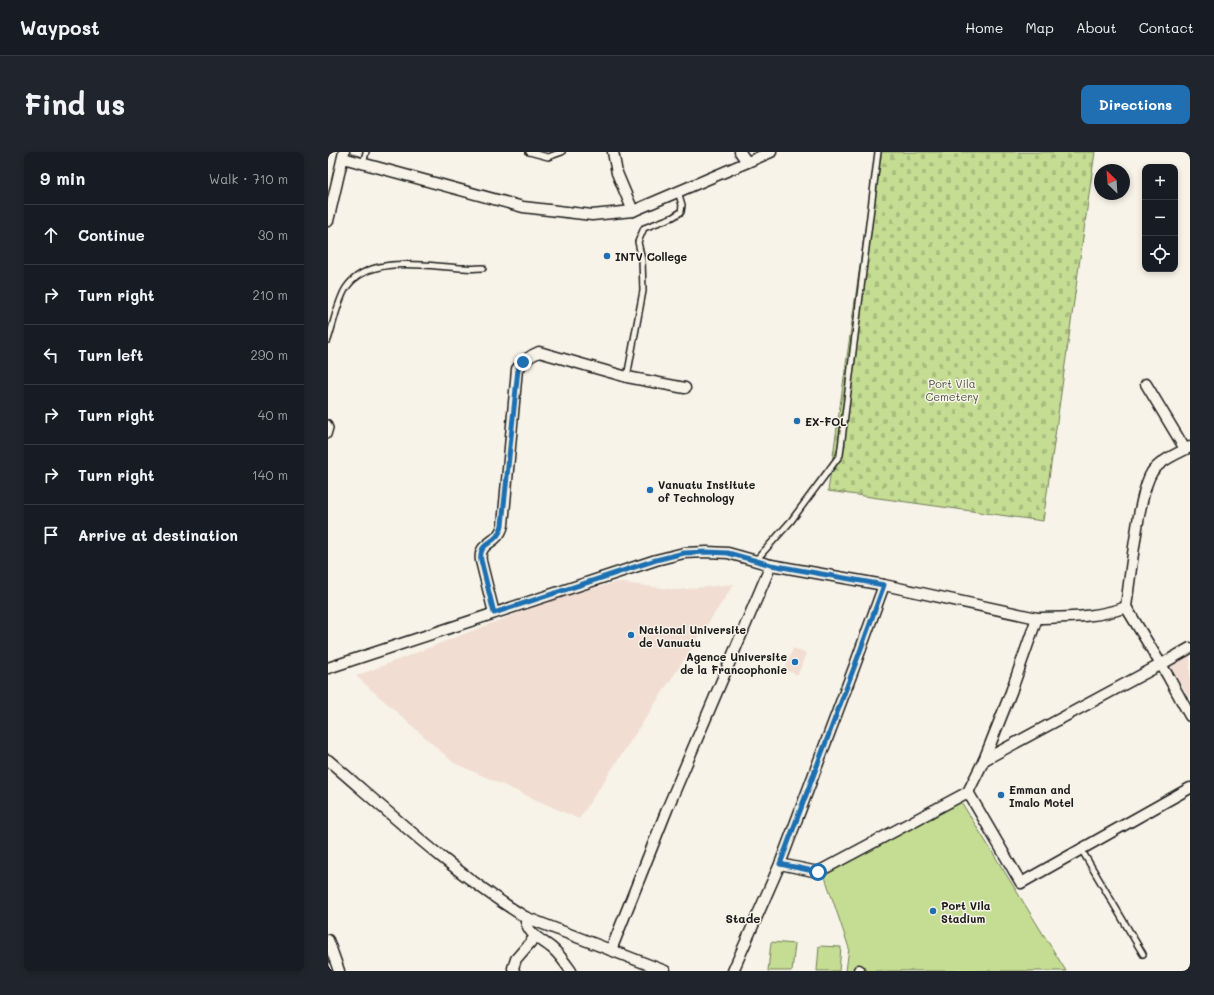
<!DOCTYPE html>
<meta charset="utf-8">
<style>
:root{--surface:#171b24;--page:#20242c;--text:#f1f3f6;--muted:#9ea1a6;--line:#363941;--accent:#1f6fb2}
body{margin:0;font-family:Mali,sans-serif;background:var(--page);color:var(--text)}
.controls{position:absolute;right:12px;top:12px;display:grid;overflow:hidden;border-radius:8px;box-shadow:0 2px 6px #0003}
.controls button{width:36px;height:36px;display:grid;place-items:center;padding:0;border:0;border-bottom:1px solid var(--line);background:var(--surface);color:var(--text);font:20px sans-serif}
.compass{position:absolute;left:766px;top:12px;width:36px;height:36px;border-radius:50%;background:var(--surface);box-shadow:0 2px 6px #0003;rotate:335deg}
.stop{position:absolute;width:12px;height:12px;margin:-9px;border:3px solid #1f6fb2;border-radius:50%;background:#fff}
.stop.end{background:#1f6fb2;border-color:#fff;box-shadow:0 1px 4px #0008}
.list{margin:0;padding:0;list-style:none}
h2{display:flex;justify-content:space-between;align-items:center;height:52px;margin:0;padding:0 16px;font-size:17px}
h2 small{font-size:13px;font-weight:400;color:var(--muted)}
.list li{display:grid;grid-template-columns:26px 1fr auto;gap:12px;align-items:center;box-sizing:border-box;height:60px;padding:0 16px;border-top:1px solid var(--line)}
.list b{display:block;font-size:15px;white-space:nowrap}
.list em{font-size:13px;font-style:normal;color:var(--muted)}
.icon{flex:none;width:22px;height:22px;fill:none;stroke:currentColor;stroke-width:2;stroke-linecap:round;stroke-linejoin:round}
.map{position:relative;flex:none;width:862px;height:819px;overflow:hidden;border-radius:8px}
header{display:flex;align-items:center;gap:24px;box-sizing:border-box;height:56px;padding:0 20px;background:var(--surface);border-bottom:1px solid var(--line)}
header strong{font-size:19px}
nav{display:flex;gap:22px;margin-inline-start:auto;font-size:14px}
.intro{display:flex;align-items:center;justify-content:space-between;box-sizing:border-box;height:96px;padding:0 24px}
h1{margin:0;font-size:28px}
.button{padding:10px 18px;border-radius:8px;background:var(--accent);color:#fff;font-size:14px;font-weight:700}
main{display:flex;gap:24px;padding:0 24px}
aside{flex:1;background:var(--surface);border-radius:8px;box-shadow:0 2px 6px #0003}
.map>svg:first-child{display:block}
.built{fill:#f2ddd3}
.cemetery{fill:url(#cemetery-stones);stroke:#707c58}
.pitch{fill:#c4dd93;stroke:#707c58}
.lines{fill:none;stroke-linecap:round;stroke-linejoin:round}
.lane-casing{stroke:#1c1c1c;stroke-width:8}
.street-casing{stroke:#1c1c1c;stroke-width:13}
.lane{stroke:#f7f3e8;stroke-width:5}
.street{stroke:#f7f3e8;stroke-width:10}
.route{stroke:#1f6fb2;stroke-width:5}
.poi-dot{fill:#1f6fb2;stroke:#f7f3e8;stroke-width:1.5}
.labels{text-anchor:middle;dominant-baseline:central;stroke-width:3;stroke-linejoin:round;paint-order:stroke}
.poi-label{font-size:11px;font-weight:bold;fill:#1c1c1c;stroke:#f7f3e8;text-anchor:start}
.park-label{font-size:11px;fill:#4e5640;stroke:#f7f3e8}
.neighbourhood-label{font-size:12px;font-weight:bold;fill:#1c1c1c;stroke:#f7f3e8}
</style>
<header>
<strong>Waypost</strong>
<nav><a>Home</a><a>Map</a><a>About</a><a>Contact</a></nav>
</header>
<div class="intro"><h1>Find us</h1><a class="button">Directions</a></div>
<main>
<aside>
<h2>9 min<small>Walk · 710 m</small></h2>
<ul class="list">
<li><svg class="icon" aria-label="ahead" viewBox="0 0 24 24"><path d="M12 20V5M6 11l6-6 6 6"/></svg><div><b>Continue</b></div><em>30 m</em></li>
<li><svg class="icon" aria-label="right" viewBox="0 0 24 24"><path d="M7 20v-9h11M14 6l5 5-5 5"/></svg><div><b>Turn right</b></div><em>210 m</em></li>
<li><svg class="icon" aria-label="left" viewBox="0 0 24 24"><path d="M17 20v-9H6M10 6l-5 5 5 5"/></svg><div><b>Turn left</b></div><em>290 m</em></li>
<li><svg class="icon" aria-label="right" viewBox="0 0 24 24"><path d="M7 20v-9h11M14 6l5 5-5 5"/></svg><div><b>Turn right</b></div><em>40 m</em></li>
<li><svg class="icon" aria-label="right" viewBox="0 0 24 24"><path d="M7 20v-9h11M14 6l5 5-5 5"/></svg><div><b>Turn right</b></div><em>140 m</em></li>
<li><svg class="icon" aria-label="arrive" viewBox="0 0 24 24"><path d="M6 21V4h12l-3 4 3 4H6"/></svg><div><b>Arrive at destination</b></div></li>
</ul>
</aside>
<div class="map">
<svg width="862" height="819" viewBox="0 0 862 819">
<defs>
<pattern id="cemetery-stones" width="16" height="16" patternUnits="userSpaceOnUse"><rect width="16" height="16" fill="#c4dd93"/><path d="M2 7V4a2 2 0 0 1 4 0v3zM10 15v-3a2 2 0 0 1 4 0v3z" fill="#a8bd7e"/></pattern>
</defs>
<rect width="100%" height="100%" fill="#f7f3e8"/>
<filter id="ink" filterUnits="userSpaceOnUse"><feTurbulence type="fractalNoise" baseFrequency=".025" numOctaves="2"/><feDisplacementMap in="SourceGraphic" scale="8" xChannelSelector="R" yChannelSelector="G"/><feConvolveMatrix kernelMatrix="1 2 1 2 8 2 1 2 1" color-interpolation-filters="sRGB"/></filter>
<g filter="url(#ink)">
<g class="built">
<path d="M289,430L348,438L406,432L251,667L126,611L28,524L226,447Z"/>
<path d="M465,496L478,501L470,523L457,518Z"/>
<path d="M862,499V548L841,512Z"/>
</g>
<path class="cemetery" d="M548,0H767L715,369L500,339Z"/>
<g class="pitch">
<path d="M632,648L738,819H518L521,796L496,722Z"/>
<path d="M443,790L467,792L464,819H440Z"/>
<path d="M491,794L513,795L511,819H489Z"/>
</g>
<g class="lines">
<g class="lane-casing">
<g id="lane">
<path d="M201,0L220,5L234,0"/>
<path d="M35,12L38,0"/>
<path d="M0,188C5,173 10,148 18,136C41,101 101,115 136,116C142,117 149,116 155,116"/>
<path d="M299,225L315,139L314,108L310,90L316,76L345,65L353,60L354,53L350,39"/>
<path d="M0,271L2,276L0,283"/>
<path d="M428,408L463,369L512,303L550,0"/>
<path d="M753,697L815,802"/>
</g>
</g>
<g class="street-casing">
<g id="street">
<path d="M285,0L289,21L305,59"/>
<path d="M412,0L419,10"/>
<path d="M15,6L195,55L264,63L305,59L443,0"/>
<path d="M0,69L16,0"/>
<path d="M818,232L857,297"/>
<path d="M798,455C802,423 806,390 812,358C815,346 817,331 824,320C833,308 849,302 862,295"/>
<path d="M166,461L153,409C150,388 170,394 175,373L189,217C195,209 201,204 211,200L299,225L357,236"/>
<path d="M0,516L328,408L356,401L379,400L400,401L443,413L556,433L709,466"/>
<path d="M0,608C64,663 126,721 197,765L337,819"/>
<path d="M656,608L832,513L862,496"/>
<path d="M640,640L693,731L862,636"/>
<path d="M452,712L490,720L640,640L656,608L683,540L709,466C739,465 769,466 798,455L840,524L862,564"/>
<path d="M197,765C200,784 212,786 225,797C232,803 238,812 243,819"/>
<path d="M0,788L11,819"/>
<path d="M283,798L340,655L443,413"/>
<path d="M186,819L185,816L188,807L207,785"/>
<path d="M405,819L452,712L527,513L556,433"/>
<path d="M531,819V818"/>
</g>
</g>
<use href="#lane" class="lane"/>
<use href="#street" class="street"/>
</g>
</g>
<g class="lines" filter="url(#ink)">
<path class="route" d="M195,210L190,217L174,373C170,394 150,388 153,408L166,461L328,408L356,401L379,400L400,401L443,413L556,433L527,513L452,712L490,720"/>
</g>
<g class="poi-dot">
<circle cx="279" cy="104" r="4"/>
<circle cx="469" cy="269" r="4"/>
<circle cx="322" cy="338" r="4"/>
<circle cx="303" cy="483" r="4"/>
<circle cx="467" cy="510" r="4"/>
<circle cx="673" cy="643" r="4"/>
<circle cx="605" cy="759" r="4"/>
</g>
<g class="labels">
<g class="poi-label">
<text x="287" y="104">INTV College</text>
<text x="477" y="269">EX-FOL</text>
<text x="330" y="332">Vanuatu Institute<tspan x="330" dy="13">of Technology</tspan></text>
<text x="311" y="477">National Universite<tspan x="311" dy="13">de Vanuatu</tspan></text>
<text x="459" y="504" text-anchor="end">Agence Universite<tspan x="459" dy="13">de la Francophonie</tspan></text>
<text x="681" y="637">Emman and<tspan x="681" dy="13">Imalo Motel</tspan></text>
<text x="613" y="753">Port Vila<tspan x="613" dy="13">Stadium</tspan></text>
</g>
<g class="park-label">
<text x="624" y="231">Port Vila<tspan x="624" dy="13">Cemetery</tspan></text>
</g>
<g class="neighbourhood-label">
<text x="415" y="766">Stade</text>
</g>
</g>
</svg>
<div class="controls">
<button>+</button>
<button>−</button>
<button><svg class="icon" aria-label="locate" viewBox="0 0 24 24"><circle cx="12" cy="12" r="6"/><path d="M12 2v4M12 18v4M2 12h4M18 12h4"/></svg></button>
</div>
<svg class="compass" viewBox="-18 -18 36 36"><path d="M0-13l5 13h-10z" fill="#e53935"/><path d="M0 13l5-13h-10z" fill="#9ea1a6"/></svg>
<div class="stop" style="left:490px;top:720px"></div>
<div class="stop end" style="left:195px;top:210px"></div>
</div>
</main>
